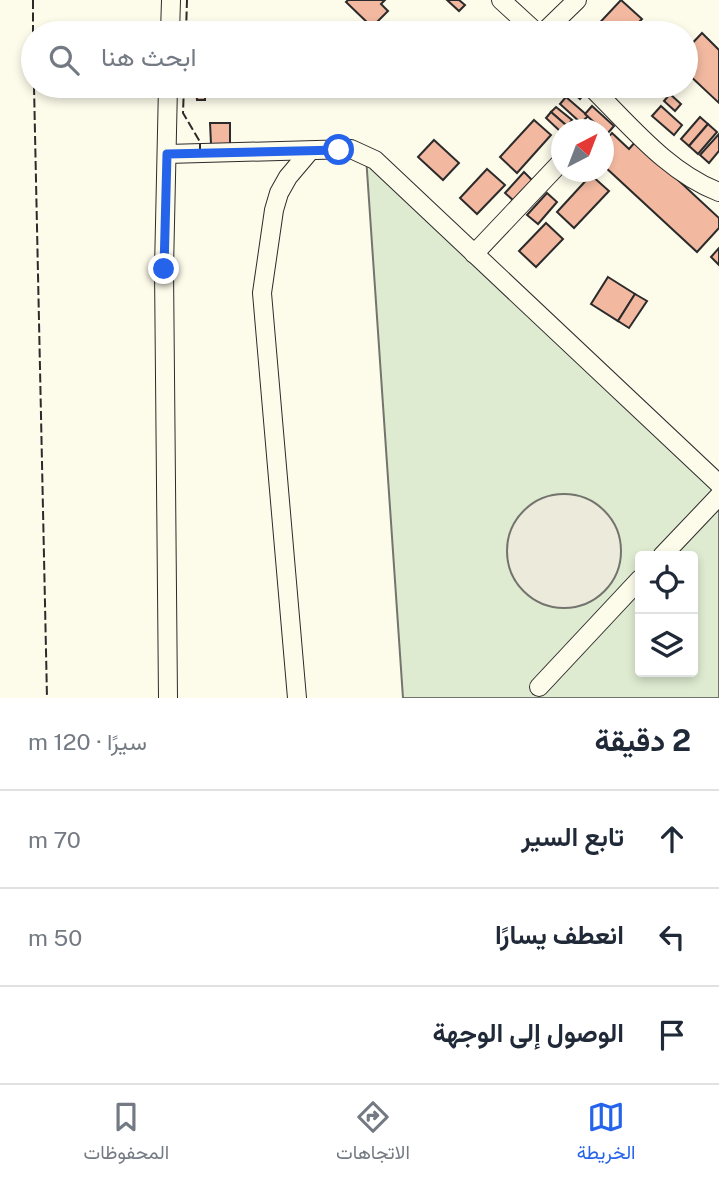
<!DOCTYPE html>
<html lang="ar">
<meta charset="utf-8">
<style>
:root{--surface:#fff;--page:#f2f2f3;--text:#1f2937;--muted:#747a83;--line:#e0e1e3;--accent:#2563eb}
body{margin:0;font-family:"Public Sans",Vazirmatn,sans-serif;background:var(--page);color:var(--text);direction:rtl}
.controls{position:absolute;right:21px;bottom:21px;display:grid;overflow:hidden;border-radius:7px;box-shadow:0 4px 10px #0003}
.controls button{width:63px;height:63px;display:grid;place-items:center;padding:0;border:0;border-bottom:2px solid var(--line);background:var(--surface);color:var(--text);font:35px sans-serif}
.compass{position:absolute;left:551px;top:119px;width:63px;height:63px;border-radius:50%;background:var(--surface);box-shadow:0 4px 10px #0003;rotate:42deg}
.stop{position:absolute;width:21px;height:21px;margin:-16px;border:5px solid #2563eb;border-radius:50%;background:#fff}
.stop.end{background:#2563eb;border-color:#fff;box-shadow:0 2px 7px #0008}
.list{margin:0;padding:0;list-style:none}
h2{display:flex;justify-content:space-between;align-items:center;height:91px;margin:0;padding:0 28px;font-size:30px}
h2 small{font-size:23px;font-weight:400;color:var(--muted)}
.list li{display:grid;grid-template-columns:46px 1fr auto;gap:21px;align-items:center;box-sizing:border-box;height:98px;padding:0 28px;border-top:2px solid var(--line)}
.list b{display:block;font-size:26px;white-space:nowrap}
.list em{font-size:23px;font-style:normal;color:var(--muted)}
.icon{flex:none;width:38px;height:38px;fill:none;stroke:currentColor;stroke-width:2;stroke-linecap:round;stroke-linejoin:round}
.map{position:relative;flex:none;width:719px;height:698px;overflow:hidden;direction:ltr}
.search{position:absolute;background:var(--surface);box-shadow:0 4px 10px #0003;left:21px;right:21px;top:21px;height:77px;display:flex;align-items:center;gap:18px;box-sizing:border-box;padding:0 24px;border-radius:38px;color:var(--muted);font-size:26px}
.sheet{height:385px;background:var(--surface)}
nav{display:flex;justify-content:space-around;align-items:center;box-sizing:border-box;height:98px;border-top:2px solid var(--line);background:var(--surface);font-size:19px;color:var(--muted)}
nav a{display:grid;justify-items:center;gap:4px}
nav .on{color:var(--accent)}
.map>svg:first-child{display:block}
.green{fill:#deebd1;stroke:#74746e;stroke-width:2;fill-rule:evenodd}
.parking{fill:#eceadb;stroke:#74746e;stroke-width:2}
.building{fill:#f2b8a0;stroke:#2b2b2b;stroke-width:2}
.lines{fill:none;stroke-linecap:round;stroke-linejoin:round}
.minor-casing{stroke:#2b2b2b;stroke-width:20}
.minor{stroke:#fdfbea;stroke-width:18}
.fence{stroke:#2b2b2b;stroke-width:2;stroke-dasharray:9 3.5;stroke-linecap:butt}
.route{stroke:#2563eb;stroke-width:9}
</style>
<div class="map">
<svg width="719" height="698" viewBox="0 0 719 698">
<rect width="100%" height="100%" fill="#fdfbea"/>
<path class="green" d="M366,156L719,487V698H403ZM640,556H693V672H640Z"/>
<circle class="parking" cx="564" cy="551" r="57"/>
<g class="building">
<path d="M348,0H385L381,4L388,11L372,27L346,2Z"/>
<path d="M447,0H459L465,5L459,11Z"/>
<path d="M621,0L642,19L628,33H590Z"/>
<path d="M702,33L719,50V103L686,72V50Z"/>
<path d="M196,86H205V100H197Z"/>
<path d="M554,86H569L562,93Z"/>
<path d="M578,86L586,91L580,99L572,92Z"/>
<path d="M670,94L681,104L675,111L664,101Z"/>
<path d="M566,97L588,116L581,123L560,104Z"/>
<path d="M592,106L614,126L607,134L585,114Z"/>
<path d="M661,106L682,125L674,135L652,116Z"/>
<path d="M556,107L572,120L567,126L551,112Z"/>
<path d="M551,112L567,126L561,132L546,118Z"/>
<path d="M700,117L708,124L689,146L681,139Z"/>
<path d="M534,120L551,135L517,173L500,157Z"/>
<path d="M210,123H230V144H211Z"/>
<path d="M708,124L717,132L698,154L689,146Z"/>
<path d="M612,133L629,149L636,141L719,218V228L697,252L604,166V143Z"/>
<path d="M719,134V151L709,163L700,155Z"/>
<path d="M434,140L459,163L443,180L418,157Z"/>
<path d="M487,169L505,185L477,214L460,198Z"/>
<path d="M524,172L533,181L515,202L505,193Z"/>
<path d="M591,175L609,191L574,228L557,212Z"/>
<path d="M547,193L557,202L538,224L527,215Z"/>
<path d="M546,223L563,239L536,267L519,251Z"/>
<path d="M719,248V265L711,257Z"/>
<path d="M608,277L635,294L618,321L591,304Z"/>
<path d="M635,294L647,301L629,328L618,321Z"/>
</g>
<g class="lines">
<g class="minor-casing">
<g id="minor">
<path d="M501,0L537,33"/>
<path d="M170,33L171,0"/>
<path d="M543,33L577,0"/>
<path d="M590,86C629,124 667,172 719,192"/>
<path d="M167,154L351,149L375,160L719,484"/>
<path d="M474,254L561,162"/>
<path d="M662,556L719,496"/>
<path d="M539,687L640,579"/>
<path d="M168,698L164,269L168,86"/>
<path d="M297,698L262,293L274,210L279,193L288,177L310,151"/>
</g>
</g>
<use href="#minor" class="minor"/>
<g class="fence">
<path d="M33,0V33"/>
<path d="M186,33L187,0"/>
<path d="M34,86L47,698"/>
<path d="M184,86L183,113L200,142V149"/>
</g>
</g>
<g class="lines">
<path class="route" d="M164,269L167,154L339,150"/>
</g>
</svg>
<div class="controls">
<button><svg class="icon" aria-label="locate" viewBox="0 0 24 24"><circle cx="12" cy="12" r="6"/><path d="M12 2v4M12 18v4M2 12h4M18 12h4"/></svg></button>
<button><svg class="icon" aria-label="layers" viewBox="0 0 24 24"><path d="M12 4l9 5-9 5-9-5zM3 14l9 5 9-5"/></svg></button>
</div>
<svg class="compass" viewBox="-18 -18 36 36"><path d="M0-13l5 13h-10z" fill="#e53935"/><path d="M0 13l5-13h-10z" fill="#747a83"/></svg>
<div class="stop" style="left:339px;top:150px"></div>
<div class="stop end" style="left:164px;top:269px"></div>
<div class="search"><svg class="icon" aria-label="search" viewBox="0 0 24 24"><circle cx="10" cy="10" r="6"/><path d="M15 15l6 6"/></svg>ابحث هنا</div>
</div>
<section class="sheet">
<h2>2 دقيقة<small>سيرًا · 120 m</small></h2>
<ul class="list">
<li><svg class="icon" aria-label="ahead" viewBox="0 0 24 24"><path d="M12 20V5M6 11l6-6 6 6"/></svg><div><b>تابع السير</b></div><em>70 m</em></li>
<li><svg class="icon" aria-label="left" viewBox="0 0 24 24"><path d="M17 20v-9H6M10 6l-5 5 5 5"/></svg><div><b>انعطف يسارًا</b></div><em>50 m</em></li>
<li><svg class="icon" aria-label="arrive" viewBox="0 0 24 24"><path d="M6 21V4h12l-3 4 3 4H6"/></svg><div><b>الوصول إلى الوجهة</b></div></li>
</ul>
</section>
<nav>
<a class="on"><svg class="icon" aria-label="map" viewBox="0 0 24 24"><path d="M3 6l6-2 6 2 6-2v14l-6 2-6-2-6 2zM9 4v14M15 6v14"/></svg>الخريطة</a>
<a><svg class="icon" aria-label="directions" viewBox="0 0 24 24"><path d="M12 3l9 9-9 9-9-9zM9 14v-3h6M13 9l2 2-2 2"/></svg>الاتجاهات</a>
<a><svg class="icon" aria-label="saved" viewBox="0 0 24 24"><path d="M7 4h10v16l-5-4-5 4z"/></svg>المحفوظات</a>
</nav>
